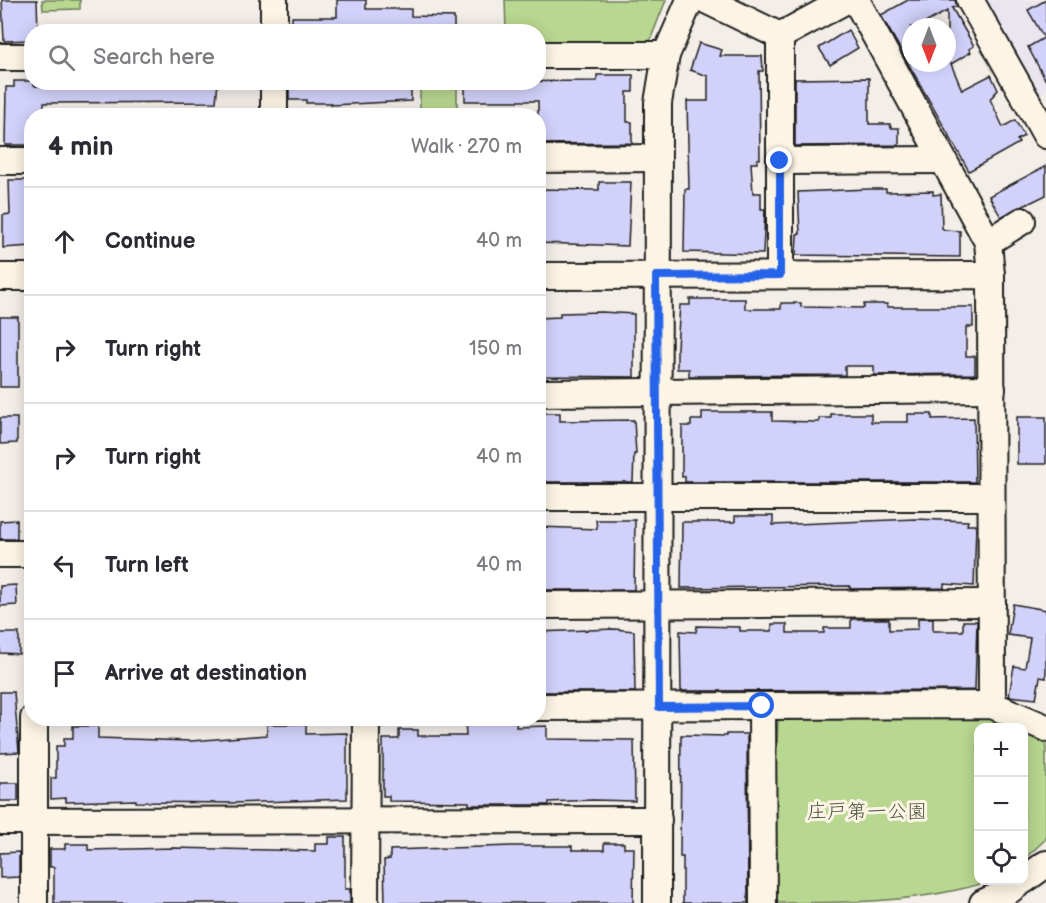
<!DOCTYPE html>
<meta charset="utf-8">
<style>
:root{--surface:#fff;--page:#f7f7f7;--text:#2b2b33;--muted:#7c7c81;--line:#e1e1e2}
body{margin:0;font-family:"Balsamiq Sans","Klee One",sans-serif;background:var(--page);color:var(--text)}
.controls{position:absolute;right:18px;bottom:18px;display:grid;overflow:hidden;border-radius:12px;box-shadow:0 3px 15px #0003}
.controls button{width:54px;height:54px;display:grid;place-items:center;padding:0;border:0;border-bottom:2px solid var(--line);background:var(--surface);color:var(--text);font:30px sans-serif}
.compass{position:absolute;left:902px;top:18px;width:54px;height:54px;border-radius:50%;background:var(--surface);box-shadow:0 3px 15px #0003;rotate:180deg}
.stop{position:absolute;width:18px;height:18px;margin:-14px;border:4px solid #2563eb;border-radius:50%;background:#fff}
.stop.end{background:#2563eb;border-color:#fff;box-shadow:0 2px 6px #0008}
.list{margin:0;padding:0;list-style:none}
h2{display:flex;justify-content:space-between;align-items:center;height:78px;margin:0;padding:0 24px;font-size:26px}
h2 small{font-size:20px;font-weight:400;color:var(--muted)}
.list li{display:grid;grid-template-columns:39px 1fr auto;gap:18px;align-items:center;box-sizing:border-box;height:108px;padding:0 24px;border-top:2px solid var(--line)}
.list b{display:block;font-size:22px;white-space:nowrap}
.list em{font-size:20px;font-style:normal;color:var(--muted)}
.icon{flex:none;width:33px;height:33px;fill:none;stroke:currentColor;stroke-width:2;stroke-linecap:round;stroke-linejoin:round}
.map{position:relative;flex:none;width:1046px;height:903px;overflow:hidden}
.search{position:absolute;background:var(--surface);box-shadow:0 3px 15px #0003;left:24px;top:24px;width:522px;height:66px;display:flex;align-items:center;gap:15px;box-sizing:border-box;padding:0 21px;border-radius:24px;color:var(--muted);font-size:22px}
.panel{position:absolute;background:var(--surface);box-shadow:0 3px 15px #0003;left:24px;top:108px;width:522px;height:618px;border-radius:24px}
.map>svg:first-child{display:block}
.built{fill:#eae5ee}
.green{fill:#b8d790;stroke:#6a7a56;stroke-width:1.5}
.building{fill:#d2d1fa;stroke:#1c1c1c;stroke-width:1.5;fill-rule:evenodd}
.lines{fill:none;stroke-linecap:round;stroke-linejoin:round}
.minor-casing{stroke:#1c1c1c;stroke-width:30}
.minor{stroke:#fcf5e5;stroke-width:26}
.route{stroke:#2563eb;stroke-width:8}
.labels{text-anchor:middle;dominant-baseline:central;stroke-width:6;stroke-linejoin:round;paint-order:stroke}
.park-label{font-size:20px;fill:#4b543f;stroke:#fcf5e5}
</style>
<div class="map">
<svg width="1046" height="903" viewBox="0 0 1046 903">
<rect width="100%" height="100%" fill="#f4eee9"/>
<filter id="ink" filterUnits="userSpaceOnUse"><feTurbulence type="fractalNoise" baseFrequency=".0167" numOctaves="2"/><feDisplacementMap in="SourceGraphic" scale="12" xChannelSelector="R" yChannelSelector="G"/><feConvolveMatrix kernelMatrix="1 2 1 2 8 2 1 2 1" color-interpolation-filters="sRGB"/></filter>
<g filter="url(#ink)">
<path class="built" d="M982,0H1046V91L1041,94L1031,91Z"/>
<g class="green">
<path d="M42,0H80V9L43,10Z"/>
<path d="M505,0H666L647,48H539L538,32L506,31Z"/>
<rect x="420" y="83" width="37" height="32"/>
<path d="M1000,718L1020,727L978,728V880L990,881C923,903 843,903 771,903L778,720Z"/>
<path d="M1024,729L1046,739V839L1024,859Z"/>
</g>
<g class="building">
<path d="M2,0H37L38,32H32V40L4,41Z"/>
<path d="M337,0H366V9H411V16L454,17V32H292V17H337Z"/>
<path d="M908,0H955L957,6L952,8L974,46L969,49L971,52L951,64L962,90L991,75L998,90L990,99L1003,127L1015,120L1024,136L1017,140L1019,143L969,171L881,15ZM947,11V63H911V27H918Z"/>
<path d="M1046,0V81L1028,47L1044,38L1028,10Z"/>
<path d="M848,30L858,48L830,65L819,48Z"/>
<path d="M699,43L722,50L720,56H762L763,71H759L760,159H757V163H751L753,193H761V209H765L763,254L684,252L685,189H689L687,101H708V76L690,70Z"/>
<path d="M597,75H633V92H627V122H632V143L538,144V101H465V82L597,81Z"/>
<path d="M869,78V124H890L891,128H899V145L795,146V79Z"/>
<path d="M14,81H32L35,86H63V82H218L216,102L44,103V116H32V145H5L6,87H14Z"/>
<path d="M402,82L411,84V101L331,105V103H306V100H289V85L294,83Z"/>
<path d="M1046,166V195L1001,217L989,196Z"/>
<path d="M9,180H32V246L3,248V215L10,214Z"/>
<path d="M599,182H631L628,246L538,243V189L599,190Z"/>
<path d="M869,189H886V192L933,191V195L941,194L942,228L945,230L960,231V257L796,255L797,234H800L798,192Z"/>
<path d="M690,299H745V309H781V303H801V307L864,308V304H887V307H973V327H966V356H975V374L874,375V366H845V375L689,376V369H677V347L680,305H690Z"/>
<path d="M602,312L634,314V377L538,376V318L560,317V313Z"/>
<rect x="0" y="317" width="18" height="70"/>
<path d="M702,412H772V421L819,422V418H831V414H871V422H908V414H932V419L974,418L975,482H685V476L682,477V426H691V420H702Z"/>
<path d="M538,413H560V421L634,420L636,454H634L633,482H538Z"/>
<rect x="1017" y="417" width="29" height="47"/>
<path d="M0,418H17V443L0,444Z"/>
<path d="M735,516H773V525L915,519L968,521L967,525H976L974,586L944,584V588L850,589V586L681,588L682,522H735Z"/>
<path d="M17,520V539H0V521Z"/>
<path d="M596,520H635L634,590H538V527L597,529Z"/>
<path d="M16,585L17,605L0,606V586Z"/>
<path d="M1013,604L1046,610V678L1040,677L1036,699L1009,696L1014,666L1025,668L1030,638L1008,635Z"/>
<path d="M918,618H933V631H963V621H977L975,690L681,691L680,631L696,632L697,626L740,627V631H772V624H787V633H824V628H851V619H889V630L918,629Z"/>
<path d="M614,629L634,631L635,692H538V632Z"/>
<path d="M0,633H19V654L0,653Z"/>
<path d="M0,692H14L19,752L0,753Z"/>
<path d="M465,720L517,721L516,727L547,726V739L634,740L635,801L592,800L549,802V805H469V802L389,801V796H383V739H399V730H418V736H466Z"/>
<path d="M267,724H306V734L347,733V799L231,803L136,802V800L66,802V798L51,799V778H56V746H64V738H73V726H98V738L191,741L267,735Z"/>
<path d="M726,734H747L748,903H683V857H680L681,735L726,736Z"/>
<rect x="0" y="783" width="18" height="18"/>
<path d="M329,837H345V889H350V903H54V867H50V849H65V844H88V850L174,848L315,851V844H329Z"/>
<path d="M604,843H624V848H634L633,903H385L384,860L390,859V850L512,846H572V850H604Z"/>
<path d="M19,852V877L0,878V853Z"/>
</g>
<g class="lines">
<g class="minor-casing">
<g id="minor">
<path d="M274,0V32"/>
<path d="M706,0L780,36L846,0"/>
<path d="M856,0L988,242L991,275"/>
<path d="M970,0L1046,135"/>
<path d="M780,36V275"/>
<path d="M538,55H666"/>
<path d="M0,57H32"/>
<path d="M274,116V82"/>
<path d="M538,159L657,158"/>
<path d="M0,161H32"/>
<path d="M780,161L941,160"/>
<path d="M988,242L1022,221"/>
<path d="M538,276L991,275L992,705"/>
<path d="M0,277H32"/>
<path d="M538,393L992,389"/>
<path d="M538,497H991"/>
<path d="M0,554H32"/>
<path d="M538,605L992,603"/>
<path d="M762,706L763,903"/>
<path d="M538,707L992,705L1046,728"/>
<path d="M34,718V903"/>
<path d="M0,821L658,820"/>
<path d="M1024,880L1046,864"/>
<path d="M365,903L366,718"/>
<path d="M657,903L658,103L666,55L690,0"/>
<path d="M983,903L1007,892L1023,880"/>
</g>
</g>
<use href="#minor" class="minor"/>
</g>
</g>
<g class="lines" filter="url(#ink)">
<path class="route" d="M762,706L659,707L656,276L780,275V161"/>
</g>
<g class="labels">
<g class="park-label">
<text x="867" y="812">庄戸第一公園</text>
</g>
</g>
</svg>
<div class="controls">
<button>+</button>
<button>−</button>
<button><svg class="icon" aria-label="locate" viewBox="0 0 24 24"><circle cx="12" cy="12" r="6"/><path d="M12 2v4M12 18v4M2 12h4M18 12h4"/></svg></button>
</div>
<svg class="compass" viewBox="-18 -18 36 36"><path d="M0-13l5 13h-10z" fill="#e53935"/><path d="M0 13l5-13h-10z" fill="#7c7c81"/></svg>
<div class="stop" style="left:762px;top:706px"></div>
<div class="stop end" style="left:780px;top:161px"></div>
<div class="search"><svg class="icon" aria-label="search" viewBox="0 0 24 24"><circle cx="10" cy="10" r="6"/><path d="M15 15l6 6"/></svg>Search here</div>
<section class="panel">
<h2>4 min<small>Walk · 270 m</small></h2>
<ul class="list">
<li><svg class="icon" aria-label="ahead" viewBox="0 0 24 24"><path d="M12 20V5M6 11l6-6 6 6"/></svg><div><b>Continue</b></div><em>40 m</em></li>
<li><svg class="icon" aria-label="right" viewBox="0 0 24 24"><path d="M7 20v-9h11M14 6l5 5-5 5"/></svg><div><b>Turn right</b></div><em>150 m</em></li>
<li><svg class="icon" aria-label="right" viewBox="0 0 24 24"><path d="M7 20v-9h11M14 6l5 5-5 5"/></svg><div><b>Turn right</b></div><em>40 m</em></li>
<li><svg class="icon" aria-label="left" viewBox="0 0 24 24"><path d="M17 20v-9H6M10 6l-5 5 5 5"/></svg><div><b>Turn left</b></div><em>40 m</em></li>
<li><svg class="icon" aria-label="arrive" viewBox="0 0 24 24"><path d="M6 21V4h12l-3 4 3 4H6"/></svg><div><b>Arrive at destination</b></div></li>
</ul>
</section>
</div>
